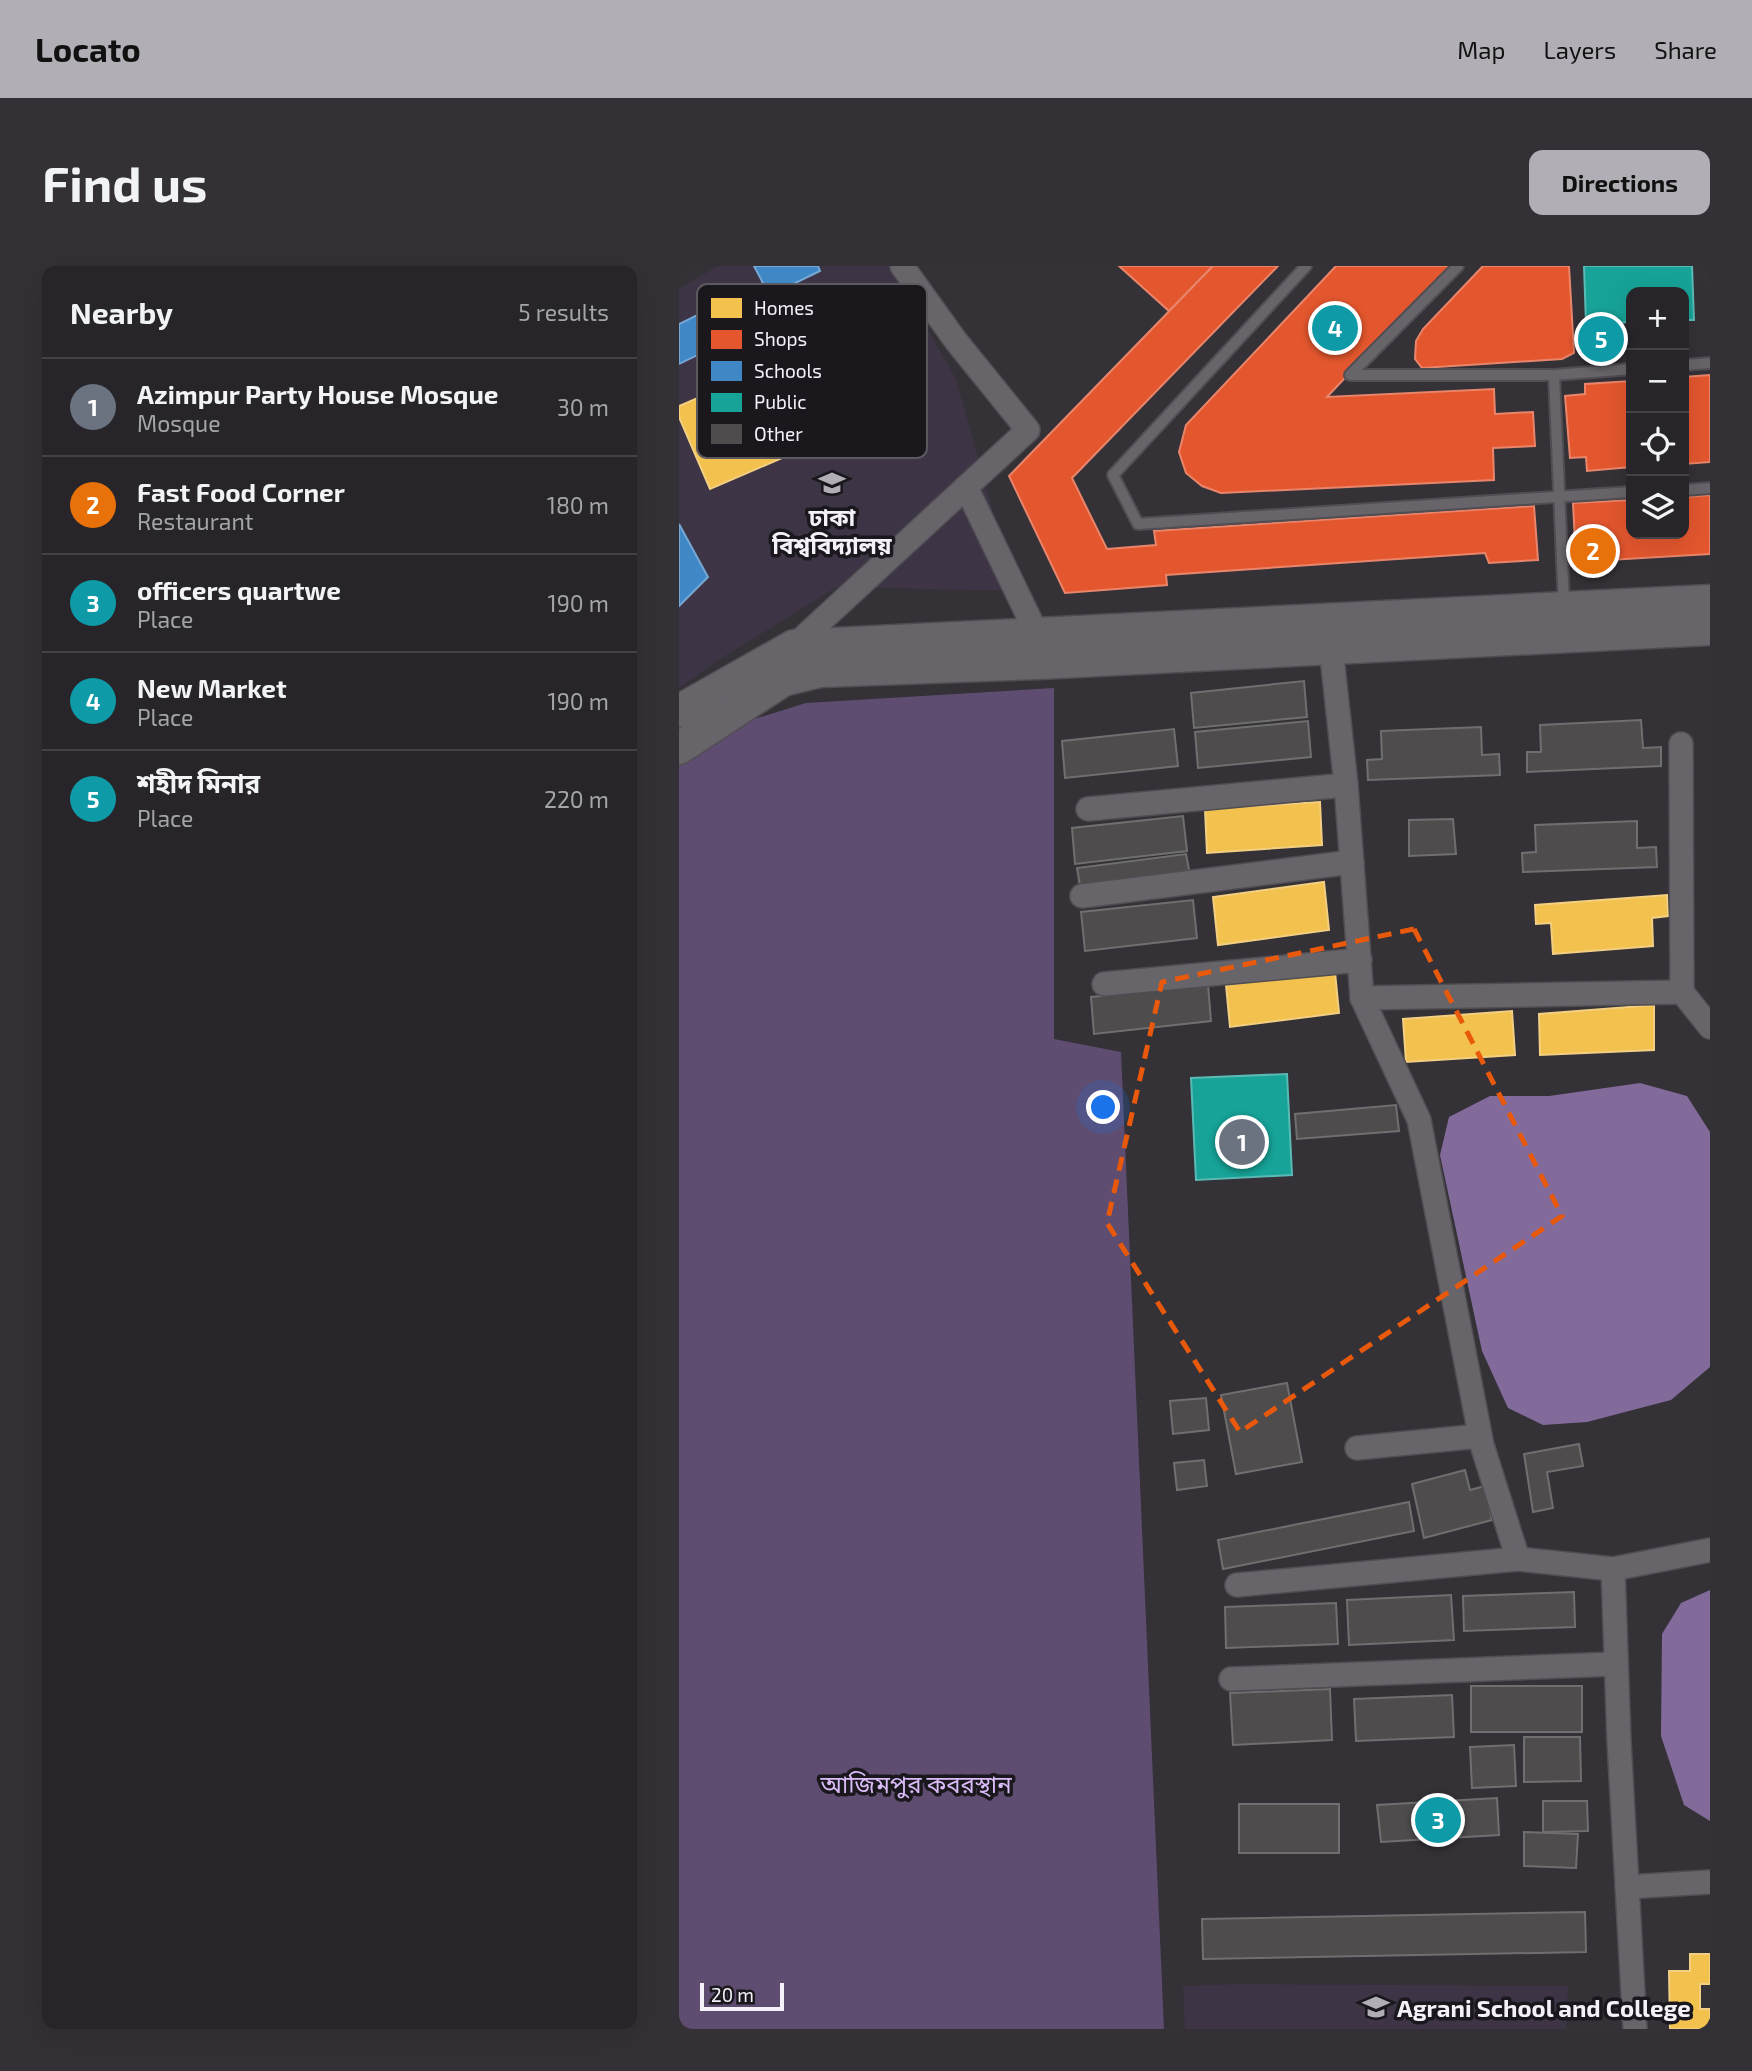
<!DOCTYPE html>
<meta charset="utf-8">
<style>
:root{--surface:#272529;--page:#333135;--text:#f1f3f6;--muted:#a4a5a8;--line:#434246;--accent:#b1aeb5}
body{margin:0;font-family:"Exo 2","Noto Sans Bengali",sans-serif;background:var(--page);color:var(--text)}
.controls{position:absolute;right:21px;top:21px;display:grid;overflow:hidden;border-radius:14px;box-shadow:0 7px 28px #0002}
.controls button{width:63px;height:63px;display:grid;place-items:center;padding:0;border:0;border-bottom:2px solid var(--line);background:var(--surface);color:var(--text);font:35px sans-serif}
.scale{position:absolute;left:21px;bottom:18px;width:84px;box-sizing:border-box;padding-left:7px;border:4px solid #f5f1f9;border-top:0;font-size:19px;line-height:24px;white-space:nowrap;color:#f5f1f9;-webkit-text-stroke:5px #1a181d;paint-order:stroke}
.you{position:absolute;left:425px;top:842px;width:24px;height:24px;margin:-18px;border:5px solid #fff;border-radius:50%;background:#1a73e8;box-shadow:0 0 0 10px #1a73e833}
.badge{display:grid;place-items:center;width:46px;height:46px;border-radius:50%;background:var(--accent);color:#fff;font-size:23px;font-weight:700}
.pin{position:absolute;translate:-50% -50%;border:4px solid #fff;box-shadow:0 2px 7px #0006}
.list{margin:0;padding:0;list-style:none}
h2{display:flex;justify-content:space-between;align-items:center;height:91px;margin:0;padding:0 28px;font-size:30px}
h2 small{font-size:23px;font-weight:400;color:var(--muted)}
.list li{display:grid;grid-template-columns:46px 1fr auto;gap:21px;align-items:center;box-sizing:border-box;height:98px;padding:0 28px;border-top:2px solid var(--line)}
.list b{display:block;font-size:26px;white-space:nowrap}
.list p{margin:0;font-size:23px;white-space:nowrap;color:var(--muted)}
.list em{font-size:23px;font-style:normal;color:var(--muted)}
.icon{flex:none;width:38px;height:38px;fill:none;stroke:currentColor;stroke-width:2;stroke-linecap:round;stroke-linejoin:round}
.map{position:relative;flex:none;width:1031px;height:1763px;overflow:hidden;border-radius:14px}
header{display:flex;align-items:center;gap:42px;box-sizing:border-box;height:98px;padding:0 35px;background:var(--accent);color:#111}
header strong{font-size:33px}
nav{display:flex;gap:38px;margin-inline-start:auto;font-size:24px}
.intro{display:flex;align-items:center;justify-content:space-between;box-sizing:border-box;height:168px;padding:0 42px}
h1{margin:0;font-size:49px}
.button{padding:18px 32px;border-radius:14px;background:var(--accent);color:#111;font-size:24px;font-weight:700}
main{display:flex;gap:42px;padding:0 42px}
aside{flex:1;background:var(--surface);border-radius:14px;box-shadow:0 7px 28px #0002}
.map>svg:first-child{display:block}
.built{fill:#3d3445}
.green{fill:#5e4d70}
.water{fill:#826b9a}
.homes{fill:#f2c14e;stroke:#f3cf81;stroke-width:2}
.shops{fill:#e4572e;stroke:#e9856b;stroke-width:2}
.schools{fill:#3f88c5;stroke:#76a8d5;stroke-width:2}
.public{fill:#17a398;stroke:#5abab5;stroke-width:2}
.building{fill:#4e4c4c;stroke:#706f6f;stroke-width:2}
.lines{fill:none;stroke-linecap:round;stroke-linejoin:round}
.service-casing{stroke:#504d53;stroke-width:14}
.minor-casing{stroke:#504d53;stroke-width:26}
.secondary-casing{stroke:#504d53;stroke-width:35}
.service{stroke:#67656a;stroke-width:10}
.minor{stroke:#67656a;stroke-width:23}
.secondary{stroke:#67656a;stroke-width:32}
.marked{fill:none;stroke:#e8590c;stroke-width:5;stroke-dasharray:14 9;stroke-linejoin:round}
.labels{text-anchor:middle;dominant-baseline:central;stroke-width:7;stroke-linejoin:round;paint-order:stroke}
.poi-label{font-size:24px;font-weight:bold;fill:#f5f1f9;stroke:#1a181d}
.park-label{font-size:24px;fill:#d9bbf8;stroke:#1a181d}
.key{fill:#1a181d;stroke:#5c595f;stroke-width:2}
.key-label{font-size:19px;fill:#f5f1f9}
</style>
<header>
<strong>Locato</strong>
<nav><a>Map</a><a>Layers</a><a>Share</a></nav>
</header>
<div class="intro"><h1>Find us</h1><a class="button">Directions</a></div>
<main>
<aside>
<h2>Nearby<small>5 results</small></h2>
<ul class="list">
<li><span class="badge" style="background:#6b7280">1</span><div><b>Azimpur Party House Mosque</b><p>Mosque</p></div><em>30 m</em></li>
<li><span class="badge" style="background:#e8710a">2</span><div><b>Fast Food Corner</b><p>Restaurant</p></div><em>180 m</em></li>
<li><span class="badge" style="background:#0f9aa8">3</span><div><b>officers quartwe</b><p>Place</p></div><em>190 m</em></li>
<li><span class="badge" style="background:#0f9aa8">4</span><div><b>New Market</b><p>Place</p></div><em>190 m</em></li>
<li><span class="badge" style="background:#0f9aa8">5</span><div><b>শহীদ মিনার</b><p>Place</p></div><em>220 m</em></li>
</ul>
</aside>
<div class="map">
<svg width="1031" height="1763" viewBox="0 0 1031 1763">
<rect width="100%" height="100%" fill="#343137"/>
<g class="built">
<path d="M39,0H212L277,113L336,325L158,321L46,390L0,422V23Z"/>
<path d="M560,1718L889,1720L887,1763H506L504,1720Z"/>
</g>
<path class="green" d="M375,422V773L442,786L485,1763H0V497L56,459L127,437Z"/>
<g class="water">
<path d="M961,817L1008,830L1031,866V1101L992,1134L908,1156L864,1159L829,1142L803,1085L761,889L770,851L811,830H870Z"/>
<path d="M1031,1324V1555L1005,1539L982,1470L983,1368L1002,1337Z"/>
</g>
<g class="homes">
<path d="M95,99L131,180L31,223L0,151V140Z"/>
<path d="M641,536L643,579L528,587L526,543Z"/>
<path d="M645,616L650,664L539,679L534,631Z"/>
<path d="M988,629L989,650L973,652L974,680L874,688L872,657L857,658L856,639Z"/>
<path d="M656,706L660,747L551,761L547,719Z"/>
<path d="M975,739V784L861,789L860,748Z"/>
<path d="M833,745L836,789L727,796L724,753Z"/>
<path d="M1011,1688H1031V1718H1021V1743H1031V1763H991L990,1705H1011Z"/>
</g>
<g class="shops">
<path d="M440,0H534L490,45Z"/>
<path d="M534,0H599L393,212L428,283L477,279L475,265L855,240L859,294L810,297L806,287L487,309L488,319L386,327L330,210Z"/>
<path d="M657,0H771L648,131L815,123L816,148L854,146L856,180L814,182L815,214L542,227L523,220L507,207L500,186L507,159Z"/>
<path d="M804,0H890L895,87L883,93L743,102L736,93L737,75L744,63Z"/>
<path d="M1031,109V196L1005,198V111Z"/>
<path d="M952,115V201L908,205L907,191L891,192L886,130L906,128V118Z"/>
<path d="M1031,229V288L897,296L894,237L952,234V268H1005V231Z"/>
</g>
<g class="schools">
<path d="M75,0H139L141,5L108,21L118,41L0,98V58L84,17Z"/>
<path d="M0,258L29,311L0,340Z"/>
</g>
<g class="public">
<path d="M905,0H1013L1015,54H1005V26H952V56L907,58Z"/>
<path d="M608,808L613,909L517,914L512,812Z"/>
</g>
<g class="building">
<path d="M625,415L628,451L515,462L512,427Z"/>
<path d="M962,454L964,482L982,481V500L848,506V486H862L861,459Z"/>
<path d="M629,455L632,491L519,502L516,466Z"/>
<path d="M802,461L803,489L820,488L821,509L689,514L688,494L703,493L702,465Z"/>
<path d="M495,463L499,500L386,512L383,475Z"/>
<path d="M504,550L508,585L396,598L393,562Z"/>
<path d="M774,553L777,588L730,590V554Z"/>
<path d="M958,555V582L977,581L978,601L844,606L843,587L857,586L856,559Z"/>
<path d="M507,588L511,609L402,626L398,602Z"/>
<path d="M514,634L518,672L406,685L402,646Z"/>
<path d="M529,719L532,755L415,768L412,731Z"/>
<path d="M717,839L720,865L618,873L616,848Z"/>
<path d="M608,1117L623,1196L557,1208L542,1129Z"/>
<path d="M527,1132L530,1164L494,1168L491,1135Z"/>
<path d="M900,1178L904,1200L868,1206L874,1242L854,1246L845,1188Z"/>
<path d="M525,1194L528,1220L498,1224L495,1197Z"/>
<path d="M786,1204L791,1224L806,1220L813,1254L745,1272L733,1218Z"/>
<path d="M730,1236L735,1265L544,1303L539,1274Z"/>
<path d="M895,1326L896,1361L785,1365L784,1330Z"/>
<path d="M772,1329L775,1374L670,1379L668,1334Z"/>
<path d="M657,1337L659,1378L547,1382L546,1341Z"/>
<rect x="792" y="1420" width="111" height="46"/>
<path d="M651,1423L653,1474L554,1479L551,1427Z"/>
<path d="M773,1429L775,1471L677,1475L675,1433Z"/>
<path d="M845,1471H901L902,1515L845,1516Z"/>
<path d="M835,1479L837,1520L793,1522L791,1481Z"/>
<path d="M818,1532L820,1569L702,1576L698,1539Z"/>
<path d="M864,1535H908L909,1565L864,1566Z"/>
<rect x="560" y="1538" width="100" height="49"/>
<path d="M845,1566L899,1568L897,1602L845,1600Z"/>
<path d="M906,1646L907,1686L524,1693L523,1653Z"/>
</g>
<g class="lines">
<g class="service-casing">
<g id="service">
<path d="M627,0L434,209L459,258L952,226"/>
<path d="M779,0L671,109H875L952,103"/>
<path d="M1005,99L1031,97"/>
<path d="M875,109L885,340"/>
<path d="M1005,224L1031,222"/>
</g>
</g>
<g class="minor-casing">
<g id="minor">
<path d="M287,221L357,366L359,380"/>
<path d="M115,380L349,164L277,75L223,0"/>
<path d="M652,382L667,519L683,732L740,854L803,1179L839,1293"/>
<path d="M1002,478L1003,726"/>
<path d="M409,543L667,519"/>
<path d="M403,630L673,596"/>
<path d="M425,718L681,694"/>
<path d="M683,732L1003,726L1031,761"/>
<path d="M678,1182L801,1170"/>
<path d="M934,1303L940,1475L956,1763"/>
<path d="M558,1319L839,1293L934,1303L1031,1284"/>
<path d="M552,1413L936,1398"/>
<path d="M948,1621L1031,1616"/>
</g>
</g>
<g class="secondary-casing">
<g id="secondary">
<path d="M0,445L115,380L1031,335"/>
<path d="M0,482L104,414L141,405L360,397L1031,363"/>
</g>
</g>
<use href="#service" class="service"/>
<use href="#minor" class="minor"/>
<use href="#secondary" class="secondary"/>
</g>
<path class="marked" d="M735,663L883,950L561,1166L428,957L483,716Z"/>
<defs>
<g id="university-bare" transform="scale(2.1)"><path d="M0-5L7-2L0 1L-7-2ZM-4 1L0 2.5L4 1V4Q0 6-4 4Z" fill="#b1aeb5" stroke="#1a181d" stroke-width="2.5" paint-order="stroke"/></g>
<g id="school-bare" transform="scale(2.1)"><path d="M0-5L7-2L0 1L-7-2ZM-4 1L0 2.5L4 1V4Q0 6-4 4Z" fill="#b1aeb5" stroke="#1a181d" stroke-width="2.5" paint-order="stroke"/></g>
</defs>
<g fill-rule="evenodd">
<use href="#university-bare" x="153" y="217"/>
<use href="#school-bare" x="697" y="1741"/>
</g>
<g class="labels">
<g class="poi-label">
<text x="153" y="250">ঢাকা<tspan x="153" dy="28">বিশ্ববিদ্যালয়</tspan></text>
<text x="718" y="1741" text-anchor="start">Agrani School and College</text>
</g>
<g class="park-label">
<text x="237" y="1517">আজিমপুর কবরস্থান</text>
</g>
</g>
<rect x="18" y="18" width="230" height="174" rx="10" class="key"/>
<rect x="32" y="32" width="31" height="20" fill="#f2c14e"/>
<rect x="32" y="64" width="31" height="19" fill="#e4572e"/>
<rect x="32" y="95" width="31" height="20" fill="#3f88c5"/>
<rect x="32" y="127" width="31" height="19" fill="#17a398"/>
<rect x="32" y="158" width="31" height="20" fill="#4e4c4c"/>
<g class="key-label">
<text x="75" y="49">Homes</text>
<text x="75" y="80">Shops</text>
<text x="75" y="112">Schools</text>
<text x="75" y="143">Public</text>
<text x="75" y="175">Other</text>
</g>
</svg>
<div class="controls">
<button>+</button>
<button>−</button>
<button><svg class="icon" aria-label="locate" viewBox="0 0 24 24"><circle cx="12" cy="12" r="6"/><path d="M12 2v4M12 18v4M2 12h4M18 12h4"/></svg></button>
<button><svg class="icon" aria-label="layers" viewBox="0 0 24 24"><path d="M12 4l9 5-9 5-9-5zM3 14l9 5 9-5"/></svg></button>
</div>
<div class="scale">20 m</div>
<div class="you"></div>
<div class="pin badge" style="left:563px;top:876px;background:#6b7280">1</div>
<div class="pin badge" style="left:914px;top:285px;background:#e8710a">2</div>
<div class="pin badge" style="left:759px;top:1554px;background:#0f9aa8">3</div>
<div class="pin badge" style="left:656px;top:62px;background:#0f9aa8">4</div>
<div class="pin badge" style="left:922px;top:73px;background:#0f9aa8">5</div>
</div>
</main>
